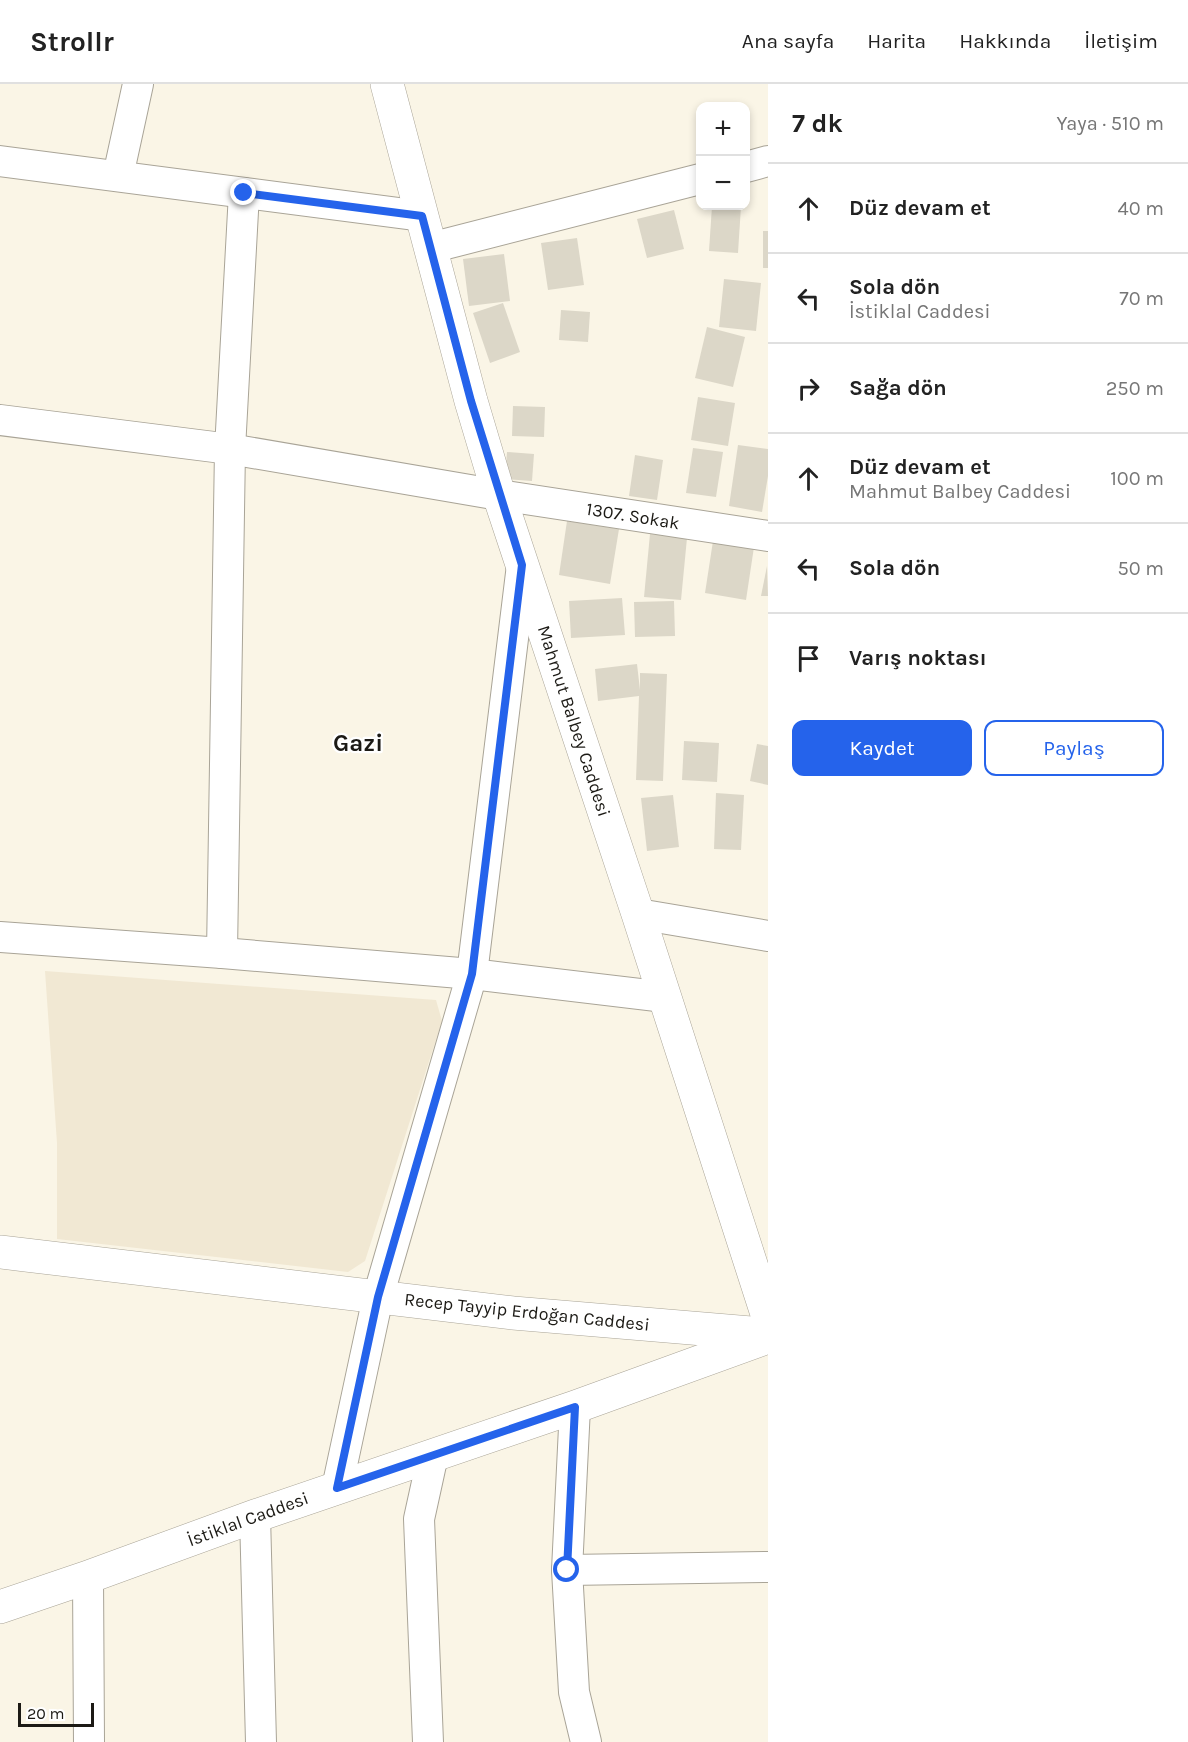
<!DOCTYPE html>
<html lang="tr">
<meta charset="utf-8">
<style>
:root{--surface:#fff;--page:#f6f6f6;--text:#222;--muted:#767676;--line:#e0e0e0;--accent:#2563eb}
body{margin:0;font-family:Karla,sans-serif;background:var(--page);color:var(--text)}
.controls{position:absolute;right:18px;top:18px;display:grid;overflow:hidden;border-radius:12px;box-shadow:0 3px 9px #0003}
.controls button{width:54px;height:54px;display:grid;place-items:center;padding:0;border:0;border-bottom:2px solid var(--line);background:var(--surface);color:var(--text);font:30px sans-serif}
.scale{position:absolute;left:18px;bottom:15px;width:76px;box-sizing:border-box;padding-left:6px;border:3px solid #1c1a15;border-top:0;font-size:16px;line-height:21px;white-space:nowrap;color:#1c1a15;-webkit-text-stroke:4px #fff;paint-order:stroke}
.stop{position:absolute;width:18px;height:18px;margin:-14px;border:4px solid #2563eb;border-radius:50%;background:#fff}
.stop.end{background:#2563eb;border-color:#fff;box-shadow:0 2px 6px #0008}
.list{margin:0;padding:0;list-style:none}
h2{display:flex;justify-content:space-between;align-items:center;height:78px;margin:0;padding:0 24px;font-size:26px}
h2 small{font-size:20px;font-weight:400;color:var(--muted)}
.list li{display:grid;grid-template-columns:39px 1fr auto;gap:18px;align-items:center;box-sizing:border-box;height:90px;padding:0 24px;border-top:2px solid var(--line)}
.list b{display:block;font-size:22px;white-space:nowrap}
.list p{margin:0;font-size:20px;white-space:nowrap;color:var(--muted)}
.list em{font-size:20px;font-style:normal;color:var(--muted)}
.actions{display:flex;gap:12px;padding:18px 24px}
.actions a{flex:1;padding:14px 0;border:2px solid var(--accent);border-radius:12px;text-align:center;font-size:21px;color:var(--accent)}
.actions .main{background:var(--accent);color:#fff}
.icon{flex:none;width:33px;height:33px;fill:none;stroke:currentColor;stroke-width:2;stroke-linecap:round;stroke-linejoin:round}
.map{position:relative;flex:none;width:768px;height:1658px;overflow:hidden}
header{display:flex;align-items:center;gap:36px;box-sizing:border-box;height:84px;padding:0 30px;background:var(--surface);border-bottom:2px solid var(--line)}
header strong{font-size:28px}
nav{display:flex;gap:33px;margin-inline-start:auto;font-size:21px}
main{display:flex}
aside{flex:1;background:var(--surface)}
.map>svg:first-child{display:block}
.built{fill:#f1e8d3}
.building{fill:#dcd7c8}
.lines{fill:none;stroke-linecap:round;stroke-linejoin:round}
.minor-casing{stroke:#a9a497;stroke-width:32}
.tertiary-casing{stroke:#a9a497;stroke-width:34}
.minor{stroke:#fff;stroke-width:30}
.tertiary{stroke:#fff;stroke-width:33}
.route{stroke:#2563eb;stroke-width:8}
.labels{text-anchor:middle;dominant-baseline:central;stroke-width:4.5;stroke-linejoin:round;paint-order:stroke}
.street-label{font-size:18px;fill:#1c1a15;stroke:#fff}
.district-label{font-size:24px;font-weight:bold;fill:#1c1a15;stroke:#fff}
</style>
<header>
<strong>Strollr</strong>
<nav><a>Ana sayfa</a><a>Harita</a><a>Hakkında</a><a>İletişim</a></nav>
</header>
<main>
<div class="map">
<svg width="768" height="1658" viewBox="0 0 768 1658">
<rect width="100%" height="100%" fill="#faf5e6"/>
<path class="built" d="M45,887L436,916L442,937L365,1177L348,1188L57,1155V1059Z"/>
<g class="building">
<path d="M712,122H741L738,169L709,167Z"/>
<path d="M674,126L684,165L647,174L637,135Z"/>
<rect x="763" y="147" width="5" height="37"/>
<path d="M577,154L584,201L548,206L541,159Z"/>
<path d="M504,170L510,217L469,222L463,175Z"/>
<path d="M724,195L761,199L756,247L719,243Z"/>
<path d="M503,219L520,268L490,279L473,229Z"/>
<path d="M561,226L590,228L588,258L559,256Z"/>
<path d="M707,243L745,253L733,303L695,294Z"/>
<path d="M698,313L735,319L728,362L691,356Z"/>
<path d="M513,322L545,323L544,353L512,352Z"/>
<path d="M738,361L768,365V392L762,428L729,422Z"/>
<path d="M693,364L723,368L716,413L686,409Z"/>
<path d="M507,368L534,370L532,397L505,395Z"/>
<path d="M635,371L663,376L657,416L629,412Z"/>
<path d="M567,437L619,445L610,500L559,491Z"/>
<path d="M650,450L687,454L681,516L644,513Z"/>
<path d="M713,457L754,463L746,516L705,509Z"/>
<path d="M767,482L768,512H761Z"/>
<path d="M622,514L625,551L571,554L569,517Z"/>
<path d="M674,517L675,552L635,553L634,518Z"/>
<path d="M637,580L640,606V589L667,590L663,697L636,696L639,612L598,617L595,585Z"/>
<path d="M684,657L719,659L717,698L682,696Z"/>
<path d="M757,660L768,662V701L750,697Z"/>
<path d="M716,709L744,711L741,766L714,765Z"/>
<path d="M673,711L679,763L647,767L641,714Z"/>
</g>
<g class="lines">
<g class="minor-casing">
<g id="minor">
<path d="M0,77L422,132"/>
<path d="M746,83L768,77"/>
<path d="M118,92L138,0"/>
<path d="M430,164L700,95"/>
<path d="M0,336L230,365L499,411L768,452"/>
<path d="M522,481L472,890L665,913"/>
<path d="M638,830L768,852"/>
<path d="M0,853L222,869L472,890L378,1213L337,1404"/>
<path d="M222,869L230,365L244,109"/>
<path d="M575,1323L567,1486L574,1608L586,1658"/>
<path d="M255,1432L261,1658"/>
<path d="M567,1486L768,1483"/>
<path d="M88,1493L89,1658"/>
<path d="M428,1658L419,1435L433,1371"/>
</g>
</g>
<g class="tertiary-casing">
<g id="tertiary">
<path d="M387,0L471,317L499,411L638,830L768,1233"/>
<path d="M0,1168L513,1229L763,1250"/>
<path d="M0,1523L88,1493L255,1432L575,1323L768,1253"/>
</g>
</g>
<use href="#minor" class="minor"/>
<use href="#tertiary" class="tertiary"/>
</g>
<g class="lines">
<path class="route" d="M244,109L422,132L471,317L522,481L472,890L378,1213L337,1404L575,1323L567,1486"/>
</g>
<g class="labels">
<g class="street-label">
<text transform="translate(633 432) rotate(9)">1307. Sokak</text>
<text transform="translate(574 637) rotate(72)">Mahmut Balbey Caddesi</text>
<text transform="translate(527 1228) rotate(6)">Recep Tayyip Erdoğan Caddesi</text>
<text transform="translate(248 1435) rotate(-20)">İstiklal Caddesi</text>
</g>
<g class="district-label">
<text x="358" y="659">Gazi</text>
</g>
</g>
</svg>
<div class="controls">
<button>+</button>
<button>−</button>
</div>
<div class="scale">20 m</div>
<div class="stop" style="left:567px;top:1486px"></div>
<div class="stop end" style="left:244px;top:109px"></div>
</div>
<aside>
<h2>7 dk<small>Yaya · 510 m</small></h2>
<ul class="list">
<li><svg class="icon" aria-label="ahead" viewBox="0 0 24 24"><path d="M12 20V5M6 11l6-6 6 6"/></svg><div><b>Düz devam et</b></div><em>40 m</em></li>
<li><svg class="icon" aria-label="left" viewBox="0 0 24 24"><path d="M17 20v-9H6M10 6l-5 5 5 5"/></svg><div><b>Sola dön</b><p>İstiklal Caddesi</p></div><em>70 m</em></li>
<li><svg class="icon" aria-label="right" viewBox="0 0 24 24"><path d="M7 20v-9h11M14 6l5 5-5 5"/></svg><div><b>Sağa dön</b></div><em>250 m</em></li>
<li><svg class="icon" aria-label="ahead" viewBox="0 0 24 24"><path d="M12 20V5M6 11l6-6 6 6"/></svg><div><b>Düz devam et</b><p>Mahmut Balbey Caddesi</p></div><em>100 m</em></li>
<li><svg class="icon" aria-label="left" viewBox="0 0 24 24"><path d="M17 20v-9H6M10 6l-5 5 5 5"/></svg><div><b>Sola dön</b></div><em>50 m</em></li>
<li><svg class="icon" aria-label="arrive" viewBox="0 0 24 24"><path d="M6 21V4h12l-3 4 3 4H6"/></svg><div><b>Varış noktası</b></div></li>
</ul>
<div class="actions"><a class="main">Kaydet</a><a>Paylaş</a></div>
</aside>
</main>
